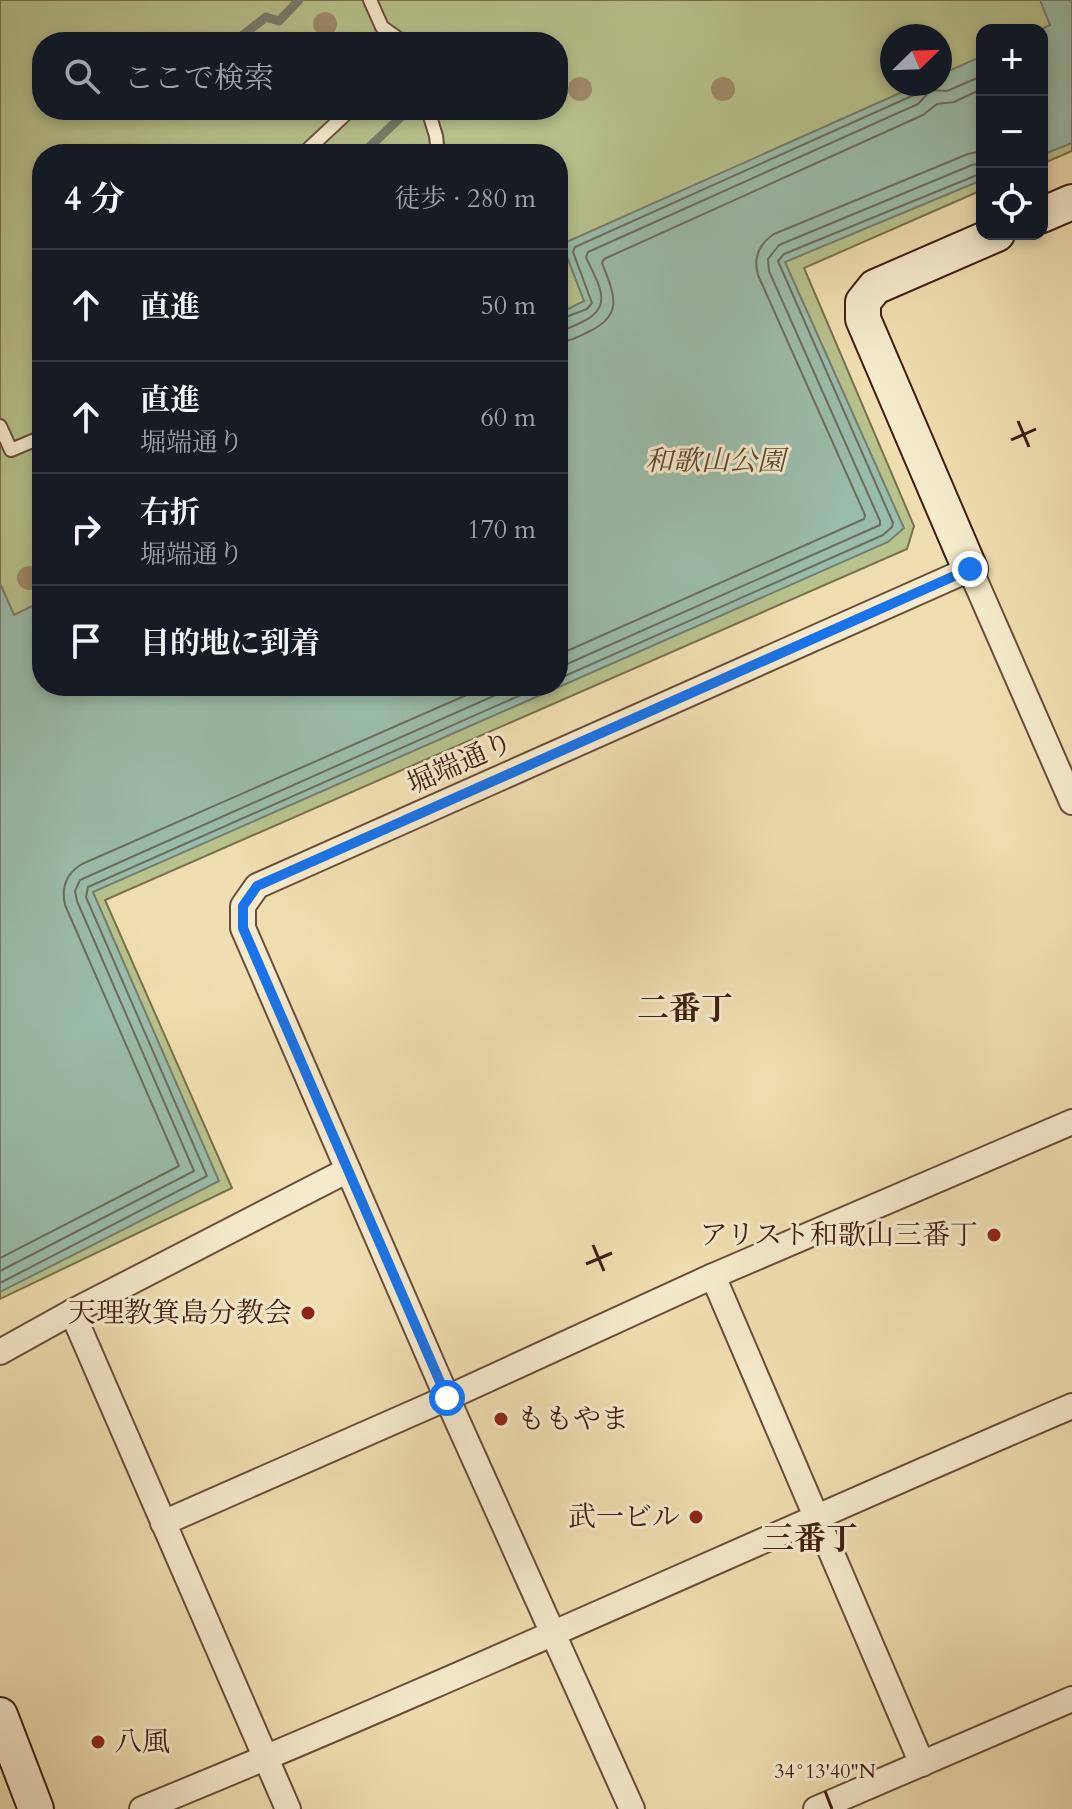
<!DOCTYPE html>
<html lang="ja">
<meta charset="utf-8">
<style>
:root{--surface:#171b24;--page:#242831;--text:#f1f3f6;--muted:#9ea1a6;--line:#363941}
body{margin:0;font-family:Cardo,"Noto Serif JP",serif;background:var(--page);color:var(--text)}
.controls{position:absolute;right:24px;top:24px;display:grid;overflow:hidden;border-radius:16px;box-shadow:0 4px 12px #0003}
.controls button{width:72px;height:72px;display:grid;place-items:center;padding:0;border:0;border-bottom:2px solid var(--line);background:var(--surface);color:var(--text);font:40px sans-serif}
.compass{position:absolute;left:880px;top:24px;width:72px;height:72px;border-radius:50%;background:var(--surface);box-shadow:0 4px 12px #0003;rotate:67deg}
.stop{position:absolute;width:24px;height:24px;margin:-18px;border:6px solid #1a73e8;border-radius:50%;background:#fff}
.stop.end{background:#1a73e8;border-color:#fff;box-shadow:0 2px 8px #0008}
.list{margin:0;padding:0;list-style:none}
h2{display:flex;justify-content:space-between;align-items:center;height:104px;margin:0;padding:0 32px;font-size:34px}
h2 small{font-size:26px;font-weight:400;color:var(--muted)}
.list li{display:grid;grid-template-columns:52px 1fr auto;gap:24px;align-items:center;box-sizing:border-box;height:112px;padding:0 32px;border-top:2px solid var(--line)}
.list b{display:block;font-size:30px;white-space:nowrap}
.list p{margin:0;font-size:26px;white-space:nowrap;color:var(--muted)}
.list em{font-size:26px;font-style:normal;color:var(--muted)}
.icon{flex:none;width:44px;height:44px;fill:none;stroke:currentColor;stroke-width:2;stroke-linecap:round;stroke-linejoin:round}
.map{position:relative;flex:none;width:1072px;height:1809px;overflow:hidden}
.search{position:absolute;background:var(--surface);box-shadow:0 4px 12px #0003;left:32px;top:32px;width:536px;height:88px;display:flex;align-items:center;gap:20px;box-sizing:border-box;padding:0 28px;border-radius:32px;color:var(--muted);font-size:30px}
.panel{position:absolute;background:var(--surface);box-shadow:0 4px 12px #0003;left:32px;top:144px;width:536px;height:552px;border-radius:32px}
.map>svg:first-child{display:block}
.green{fill:#b7c28d;stroke:#7b704e;stroke-width:2;fill-rule:evenodd}
.water{fill:#9abcaa;stroke:#767d6c;stroke-width:2}
.lines{fill:none;stroke-linecap:round;stroke-linejoin:round}
.shore{stroke:#6c6d5d;stroke-width:2}
.stream{stroke:#767d6c;stroke-width:9}
.lane-casing{stroke:#6b4e38;stroke-width:16}
.street-casing{stroke:#6b4e38;stroke-width:28}
.secondary-casing{stroke:#3f1e10;stroke-width:38}
.lane{stroke:#f5eacc;stroke-width:12}
.street{stroke:#f5eacc;stroke-width:24}
.secondary{stroke:#f5eacc;stroke-width:34}
.tree{fill:#9f8b6a}
.route{stroke:#1a73e8;stroke-width:10}
.ticks{fill:none;stroke:#3f1e10;stroke-width:3}
.poi-dot{fill:#8f2418;stroke:#f5eacc;stroke-width:3}
.labels{text-anchor:middle;dominant-baseline:central;stroke-width:6;stroke-linejoin:round;paint-order:stroke}
.park-label{font-size:28px;font-style:italic;fill:#5d472f;stroke:#f5eacc}
.street-label{font-size:28px;fill:#3f1e10;stroke:#f5eacc}
.poi-label{font-size:28px;fill:#3f1e10;stroke:#f5eacc;text-anchor:end}
.quarter-label{font-size:32px;font-weight:bold;fill:#3f1e10;stroke:#f5eacc}
.ticks-label{font-size:20px;text-anchor:middle;fill:#3f1e10;stroke:#f5eacc;stroke-width:6;stroke-linejoin:round;paint-order:stroke}
</style>
<div class="map">
<svg width="1072" height="1809" viewBox="0 0 1072 1809">
<rect width="100%" height="100%" fill="#efdeb1"/>
<filter id="stains"><feTurbulence type="fractalNoise" baseFrequency=".0025" numOctaves="4"/><feColorMatrix values="0 0 0 0 .2 0 0 0 0 .09 0 0 0 0 .02 0 0 0 .5 -.17"/></filter>
<radialGradient id="worn" r=".72"><stop offset=".6" stop-color="#630" stop-opacity="0"/><stop offset="1" stop-color="#630" stop-opacity=".3"/></radialGradient>
<path class="green" d="M0,0H1072V151L1042,164V30H982V190L804,268L914,526L907,549L105,900L232,1188L0,1299ZM892,36H940V84H892ZM42,42H558V110H42ZM42,154H558V686H42Z"/>
<g class="water">
<path d="M1040,0H1072V143L1042,155L1040,30L1050,25Z"/>
<path d="M982,56V180L785,262L904,528L888,542L93,892L219,1181L0,1292V583L14,615L42,601V686H558V314L584,301L562,244L920,84H940V75Z"/>
</g>
<g class="lines">
<g class="shore">
<path d="M558,320L587,309L592,303L573,252L575,247L914,95L919,91L920,84"/>
<path d="M558,330C567,330 574,326 582,322C616,306 597,283 586,257L588,252L918,104L931,90L947,91L982,76"/>
<path d="M558,342C569,342 578,337 588,332C625,315 614,294 602,263L604,259L923,115L937,104L954,102L982,89"/>
<path d="M558,655L864,519L865,515L758,275C753,257 759,244 774,234L968,154L982,151"/>
<path d="M558,668L880,525V521L769,271L768,259L779,245L972,165L982,163"/>
<path d="M558,679L883,535L892,527L893,523L778,261L784,254L982,173"/>
<path d="M0,1258L179,1166L65,905C61,887 67,873 82,864L487,686"/>
<path d="M0,1271L194,1171L77,901L75,891L80,880L516,686"/>
<path d="M0,1283L207,1176L86,897L88,887L541,686"/>
</g>
<g class="stream">
<path d="M234,42L266,17L279,21L299,0"/>
<path d="M362,154L403,115"/>
</g>
<g class="lane-casing">
<g id="lane">
<path d="M370,0L382,27L403,42"/>
<path d="M428,110L436,136L438,154"/>
<path d="M303,154L350,110"/>
<path d="M0,426L11,450L42,437"/>
</g>
</g>
<g class="street-casing">
<g id="street">
<path d="M713,1276L922,1764"/>
<path d="M72,1312L288,1809"/>
<path d="M0,1352L72,1312L348,1170"/>
<path d="M163,1523L447,1398L713,1276L1072,1122"/>
<path d="M142,1809C455,1681 761,1539 1072,1406"/>
<path d="M632,1809L447,1398L243,928V906L257,886L970,569L1072,802"/>
<path d="M816,1809L1072,1699"/>
</g>
</g>
<g class="secondary-casing">
<g id="secondary">
<path d="M1042,215L1072,202"/>
<path d="M970,569L863,319V302L875,287L997,234"/>
<path d="M0,1715L36,1809"/>
</g>
</g>
<use href="#lane" class="lane"/>
<use href="#street" class="street"/>
<use href="#secondary" class="secondary"/>
</g>
<g class="tree">
<circle cx="325" cy="24" r="12"/>
<circle cx="580" cy="89" r="12"/>
<circle cx="723" cy="89" r="12"/>
<circle cx="29" cy="578" r="12"/>
</g>
<g class="lines">
<path class="route" d="M447,1398L243,928V906L257,886L970,569"/>
</g>
<path class="ticks" d="M1018,421L1029,447M1011,440L1036,429M593,1245L604,1271M586,1264L612,1253M825,1791L832,1809"/>
<g class="poi-dot">
<circle cx="994" cy="1235" r="8"/>
<circle cx="308" cy="1313" r="8"/>
<circle cx="501" cy="1419" r="8"/>
<circle cx="696" cy="1517" r="8"/>
<circle cx="98" cy="1742" r="8"/>
</g>
<g class="labels">
<g class="park-label">
<text x="715" y="461">和歌山公園</text>
</g>
<g class="street-label">
<text transform="translate(460 763) rotate(-24)">堀端通り</text>
</g>
<g class="poi-label">
<text x="978" y="1235">アリスト和歌山三番丁</text>
<text x="292" y="1313">天理教箕島分教会</text>
<text x="517" y="1419" text-anchor="start">ももやま</text>
<text x="680" y="1517">武一ビル</text>
<text x="114" y="1742" text-anchor="start">八風</text>
</g>
<g class="quarter-label">
<text x="685" y="1009">二番丁</text>
<text x="810" y="1539">三番丁</text>
</g>
</g>
<g class="ticks-label">
<text x="825" y="1778">34°13'40"N</text>
</g>
<rect width="100%" height="100%" filter="url(#stains)"/>
<rect width="100%" height="100%" fill="url(#worn)"/>
</svg>
<div class="controls">
<button>+</button>
<button>−</button>
<button><svg class="icon" aria-label="locate" viewBox="0 0 24 24"><circle cx="12" cy="12" r="6"/><path d="M12 2v4M12 18v4M2 12h4M18 12h4"/></svg></button>
</div>
<svg class="compass" viewBox="-18 -18 36 36"><path d="M0-13l5 13h-10z" fill="#e53935"/><path d="M0 13l5-13h-10z" fill="#9ea1a6"/></svg>
<div class="stop" style="left:447px;top:1398px"></div>
<div class="stop end" style="left:970px;top:569px"></div>
<div class="search"><svg class="icon" aria-label="search" viewBox="0 0 24 24"><circle cx="10" cy="10" r="6"/><path d="M15 15l6 6"/></svg>ここで検索</div>
<section class="panel">
<h2>4 分<small>徒歩 · 280 m</small></h2>
<ul class="list">
<li><svg class="icon" aria-label="ahead" viewBox="0 0 24 24"><path d="M12 20V5M6 11l6-6 6 6"/></svg><div><b>直進</b></div><em>50 m</em></li>
<li><svg class="icon" aria-label="ahead" viewBox="0 0 24 24"><path d="M12 20V5M6 11l6-6 6 6"/></svg><div><b>直進</b><p>堀端通り</p></div><em>60 m</em></li>
<li><svg class="icon" aria-label="right" viewBox="0 0 24 24"><path d="M7 20v-9h11M14 6l5 5-5 5"/></svg><div><b>右折</b><p>堀端通り</p></div><em>170 m</em></li>
<li><svg class="icon" aria-label="arrive" viewBox="0 0 24 24"><path d="M6 21V4h12l-3 4 3 4H6"/></svg><div><b>目的地に到着</b></div></li>
</ul>
</section>
</div>
